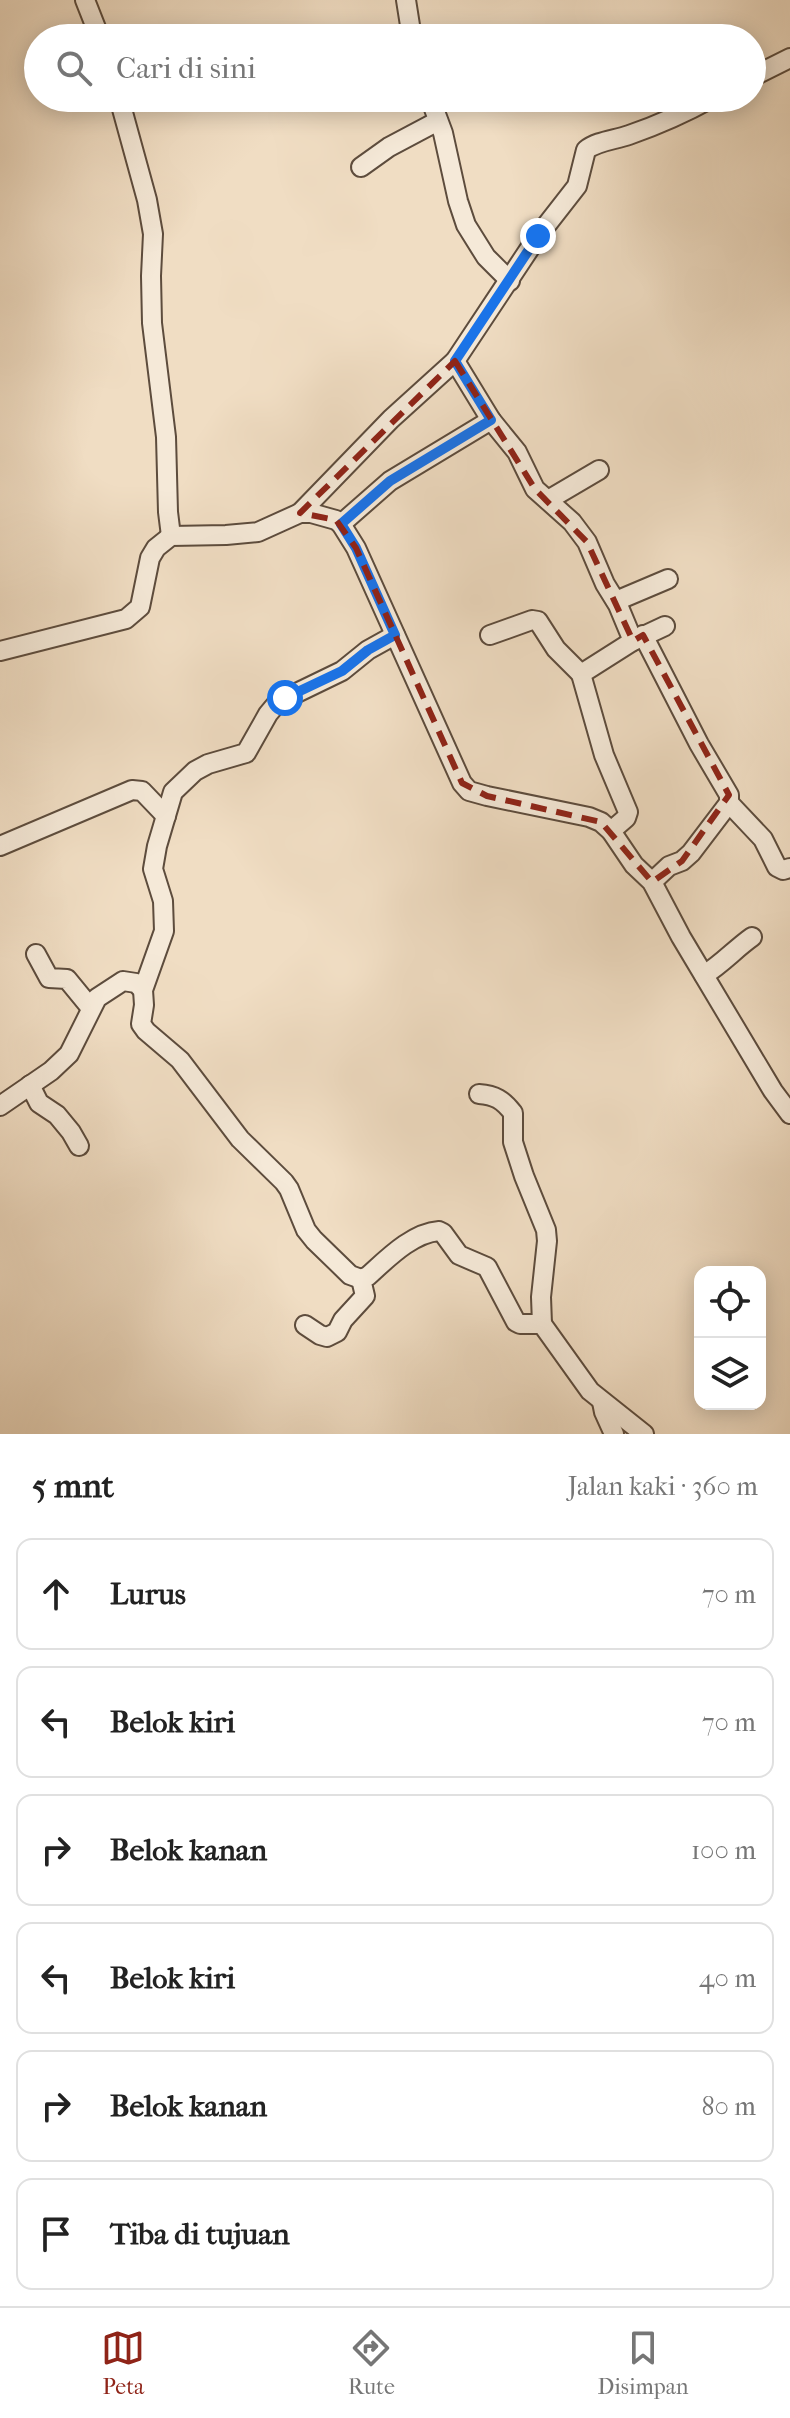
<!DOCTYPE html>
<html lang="id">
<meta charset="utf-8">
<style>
:root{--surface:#fff;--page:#f6f6f6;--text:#222;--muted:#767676;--line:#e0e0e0;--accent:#8f2418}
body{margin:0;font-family:"IM FELL French Canon",serif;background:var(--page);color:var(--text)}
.controls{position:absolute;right:24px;bottom:24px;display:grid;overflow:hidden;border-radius:16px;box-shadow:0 4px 20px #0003}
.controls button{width:72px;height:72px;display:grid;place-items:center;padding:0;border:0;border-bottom:2px solid var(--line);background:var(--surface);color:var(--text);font:40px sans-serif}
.stop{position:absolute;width:24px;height:24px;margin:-18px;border:6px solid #1a73e8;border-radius:50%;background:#fff}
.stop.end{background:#1a73e8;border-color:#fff;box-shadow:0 2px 8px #0008}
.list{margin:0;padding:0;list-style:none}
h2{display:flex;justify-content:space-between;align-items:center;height:104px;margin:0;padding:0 32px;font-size:34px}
h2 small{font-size:26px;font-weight:400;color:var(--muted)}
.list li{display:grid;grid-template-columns:52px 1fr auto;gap:24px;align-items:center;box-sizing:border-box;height:112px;margin:0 16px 16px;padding:0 16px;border:2px solid var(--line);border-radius:16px}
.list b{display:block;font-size:30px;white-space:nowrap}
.list em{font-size:26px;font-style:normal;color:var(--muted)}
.icon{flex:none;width:44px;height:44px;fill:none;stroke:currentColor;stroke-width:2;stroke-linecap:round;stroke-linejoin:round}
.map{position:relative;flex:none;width:790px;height:1434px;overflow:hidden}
.search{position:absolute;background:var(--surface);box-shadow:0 4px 20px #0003;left:24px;right:24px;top:24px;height:88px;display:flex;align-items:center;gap:20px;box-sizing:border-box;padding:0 28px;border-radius:44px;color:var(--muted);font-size:30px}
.sheet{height:872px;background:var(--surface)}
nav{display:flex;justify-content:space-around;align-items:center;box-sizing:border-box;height:112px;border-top:2px solid var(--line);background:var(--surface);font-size:22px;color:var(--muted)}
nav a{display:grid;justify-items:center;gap:4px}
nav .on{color:var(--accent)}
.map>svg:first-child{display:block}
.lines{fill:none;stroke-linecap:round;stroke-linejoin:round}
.minor-casing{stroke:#5d4c3d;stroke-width:22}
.minor{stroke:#f5e9d8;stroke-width:18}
.route{stroke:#1a73e8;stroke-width:10}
.marked{fill:none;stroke:#8f2418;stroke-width:6;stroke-dasharray:16 10;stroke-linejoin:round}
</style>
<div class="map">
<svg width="790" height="1434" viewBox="0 0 790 1434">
<rect width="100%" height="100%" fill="#f0ddc3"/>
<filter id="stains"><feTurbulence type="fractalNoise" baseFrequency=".0025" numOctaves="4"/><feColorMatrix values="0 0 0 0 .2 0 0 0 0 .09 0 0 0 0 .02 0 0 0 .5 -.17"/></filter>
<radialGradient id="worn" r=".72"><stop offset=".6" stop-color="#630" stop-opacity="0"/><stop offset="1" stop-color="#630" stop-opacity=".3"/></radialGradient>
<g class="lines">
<g class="minor-casing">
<g id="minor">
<path d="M85,0L100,38"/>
<path d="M406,0L412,38"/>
<path d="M752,77L790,58"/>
<path d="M119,98L147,200L153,234L151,276L152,323L166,437L168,512L171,536"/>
<path d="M430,98L443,133L458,201L466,225L486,257L510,281"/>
<path d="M361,167L389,147L438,121"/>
<path d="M455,361L491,420L517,452L535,489L572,522L587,542L605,584L618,605L633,641"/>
<path d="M548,500L599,470"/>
<path d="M300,513L391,419L455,361L538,236L577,186L586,150C597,141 615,140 629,135C658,125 685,113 712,98"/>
<path d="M341,524L390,481L491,420"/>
<path d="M616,601L668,579"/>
<path d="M395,635L368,650L342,671L278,702L268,714L246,753L208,764L195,771L173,792L157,846L153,869L163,901L164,931L143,990L144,1005L141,1024L146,1031L180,1060L240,1139L284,1182L289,1189L306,1230L314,1240L350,1275L361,1279L368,1276C387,1259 412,1233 439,1231L443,1233L459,1255L487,1267L516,1322L520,1324H542L590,1391L644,1434"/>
<path d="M490,635L532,620L538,621L556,649L581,674"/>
<path d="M643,635L699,744L729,795V803L691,853L682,861L669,866L652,882"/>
<path d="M0,651L126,619L140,607L150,558L156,548L171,536L226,535L258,532L300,513H311L336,520L341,524L356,548L462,783L469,791L487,796L589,817L601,822L611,831L634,865L652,882L681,937L773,1091L790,1114"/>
<path d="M729,803L763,839L777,867L783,870L790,868"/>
<path d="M611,831L626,818L628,812L604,755L581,674L633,641L665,626"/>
<path d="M0,846L132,790L142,791L166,816"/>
<path d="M36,954L49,978L67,979L90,1007"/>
<path d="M704,975C722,964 735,949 752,937"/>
<path d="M30,1085L39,1103L57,1115L71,1132L79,1146"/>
<path d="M479,1094C495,1095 503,1100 513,1113V1142L524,1176L546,1230L547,1241L541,1297L542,1324"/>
<path d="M0,1106L51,1071L69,1054L97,998L123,981L136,983L143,990"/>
<path d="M305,1325L320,1335L327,1337L337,1332L343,1320L365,1296L361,1279"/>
<path d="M602,1402L604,1412L614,1434"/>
</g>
</g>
<use href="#minor" class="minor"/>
</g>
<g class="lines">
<path class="route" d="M285,698L342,671L368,650L395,635L356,548L341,524L390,481L491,420L455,361L538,236"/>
</g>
<path class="marked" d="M455,361L535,489L587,542L633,641L643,635L729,795L682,861L652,882L601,822L487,796L462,783L356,548L336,520L300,513Z"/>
<rect width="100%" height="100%" filter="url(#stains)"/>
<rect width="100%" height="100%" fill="url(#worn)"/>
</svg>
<div class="controls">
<button><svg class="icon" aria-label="locate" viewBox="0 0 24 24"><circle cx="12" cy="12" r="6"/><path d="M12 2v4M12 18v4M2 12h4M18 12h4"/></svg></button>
<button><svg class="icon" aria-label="layers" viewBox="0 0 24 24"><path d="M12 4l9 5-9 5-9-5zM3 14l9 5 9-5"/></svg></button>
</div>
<div class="stop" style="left:285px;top:698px"></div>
<div class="stop end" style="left:538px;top:236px"></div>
<div class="search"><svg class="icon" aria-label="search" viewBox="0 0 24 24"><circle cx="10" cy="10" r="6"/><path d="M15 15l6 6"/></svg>Cari di sini</div>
</div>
<section class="sheet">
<h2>5 mnt<small>Jalan kaki · 360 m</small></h2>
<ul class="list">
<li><svg class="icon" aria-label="ahead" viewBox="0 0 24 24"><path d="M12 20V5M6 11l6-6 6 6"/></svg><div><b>Lurus</b></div><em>70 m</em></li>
<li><svg class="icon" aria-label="left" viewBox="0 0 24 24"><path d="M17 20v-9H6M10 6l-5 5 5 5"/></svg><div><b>Belok kiri</b></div><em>70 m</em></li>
<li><svg class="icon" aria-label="right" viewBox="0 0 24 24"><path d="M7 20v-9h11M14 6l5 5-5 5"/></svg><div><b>Belok kanan</b></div><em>100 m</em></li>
<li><svg class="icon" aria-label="left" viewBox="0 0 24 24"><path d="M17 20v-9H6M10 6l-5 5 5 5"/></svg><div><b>Belok kiri</b></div><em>40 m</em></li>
<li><svg class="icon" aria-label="right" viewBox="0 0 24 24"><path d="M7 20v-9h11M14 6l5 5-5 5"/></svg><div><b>Belok kanan</b></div><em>80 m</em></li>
<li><svg class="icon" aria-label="arrive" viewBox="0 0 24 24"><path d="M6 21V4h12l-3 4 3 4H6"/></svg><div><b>Tiba di tujuan</b></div></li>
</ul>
</section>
<nav>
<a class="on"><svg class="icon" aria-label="map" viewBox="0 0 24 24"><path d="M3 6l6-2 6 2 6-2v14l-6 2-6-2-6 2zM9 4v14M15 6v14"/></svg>Peta</a>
<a><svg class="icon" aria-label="directions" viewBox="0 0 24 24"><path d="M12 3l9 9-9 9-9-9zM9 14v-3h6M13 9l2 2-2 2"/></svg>Rute</a>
<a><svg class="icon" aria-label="saved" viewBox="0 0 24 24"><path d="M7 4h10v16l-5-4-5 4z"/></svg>Disimpan</a>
</nav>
